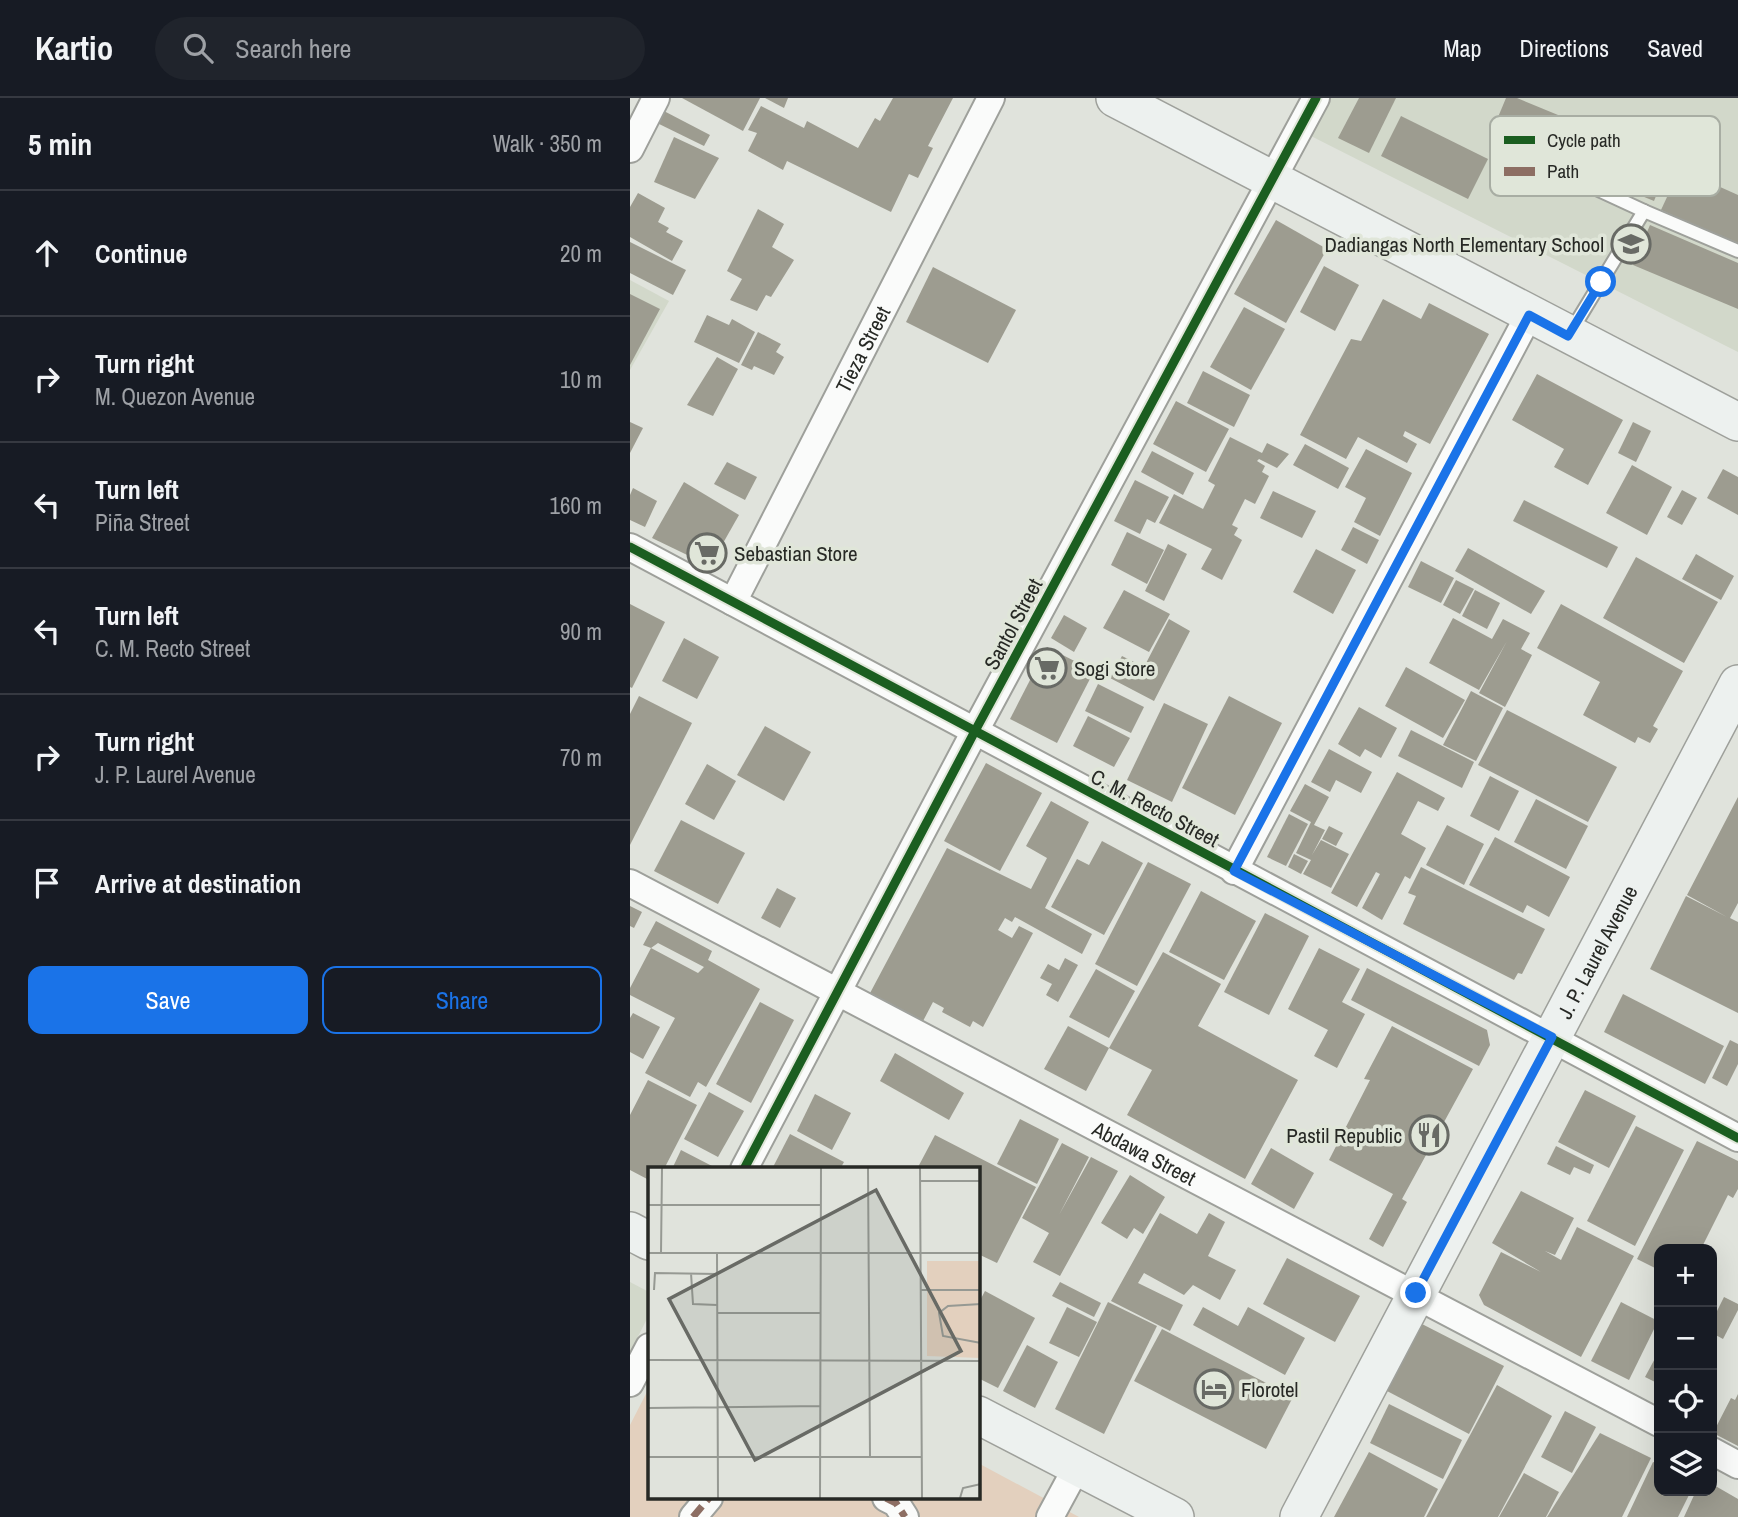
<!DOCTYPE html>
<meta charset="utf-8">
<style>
:root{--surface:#171b24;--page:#20242c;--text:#f1f3f6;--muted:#9ea1a6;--line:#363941;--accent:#1a73e8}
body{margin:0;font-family:"Archivo Narrow",sans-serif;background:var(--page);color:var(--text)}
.controls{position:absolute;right:21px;bottom:21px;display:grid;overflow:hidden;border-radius:14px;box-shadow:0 7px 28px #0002}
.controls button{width:63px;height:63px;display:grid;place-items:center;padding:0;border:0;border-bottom:2px solid var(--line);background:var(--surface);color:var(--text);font:35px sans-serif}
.stop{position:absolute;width:21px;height:21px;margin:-16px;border:5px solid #1a73e8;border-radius:50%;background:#fff}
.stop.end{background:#1a73e8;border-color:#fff;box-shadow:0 2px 7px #0008}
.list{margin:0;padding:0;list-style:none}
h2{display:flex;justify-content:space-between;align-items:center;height:91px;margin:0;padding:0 28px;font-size:30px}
h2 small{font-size:23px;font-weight:400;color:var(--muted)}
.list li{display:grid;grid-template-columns:46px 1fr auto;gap:21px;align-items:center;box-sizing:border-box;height:126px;padding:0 28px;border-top:2px solid var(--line)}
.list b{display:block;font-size:26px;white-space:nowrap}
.list p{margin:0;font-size:23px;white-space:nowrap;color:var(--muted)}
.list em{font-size:23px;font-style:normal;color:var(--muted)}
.actions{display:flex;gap:14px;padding:21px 28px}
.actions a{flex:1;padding:16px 0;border:2px solid var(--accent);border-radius:14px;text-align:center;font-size:24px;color:var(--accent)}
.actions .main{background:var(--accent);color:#fff}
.icon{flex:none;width:38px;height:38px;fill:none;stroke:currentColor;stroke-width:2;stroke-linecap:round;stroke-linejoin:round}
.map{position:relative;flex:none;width:1108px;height:1419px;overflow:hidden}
header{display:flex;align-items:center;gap:42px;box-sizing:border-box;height:98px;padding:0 35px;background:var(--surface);border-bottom:2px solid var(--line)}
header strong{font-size:33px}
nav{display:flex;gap:38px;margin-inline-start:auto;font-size:24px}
.search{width:490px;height:63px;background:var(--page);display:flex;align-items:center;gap:18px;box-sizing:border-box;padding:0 24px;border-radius:38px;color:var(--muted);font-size:26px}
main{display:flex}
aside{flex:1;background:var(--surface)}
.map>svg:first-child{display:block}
.built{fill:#d2d8ca}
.green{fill:#e3d0be}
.building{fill:#9d9c90}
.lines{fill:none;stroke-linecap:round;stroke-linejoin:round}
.lane-casing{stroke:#9ea09b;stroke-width:16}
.street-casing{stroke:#9ea09b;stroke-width:30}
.secondary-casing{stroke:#9ea09b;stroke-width:40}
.lane{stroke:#fafbfa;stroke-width:12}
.street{stroke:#fafbfa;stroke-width:26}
.secondary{stroke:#edf1ef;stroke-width:37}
.quiet{stroke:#8d6e63;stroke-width:7;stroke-dasharray:14 7;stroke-linecap:butt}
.cycleway-casing{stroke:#e0e6d9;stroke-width:13}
.cycleway{stroke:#1b5e20;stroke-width:9}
.route{stroke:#1a73e8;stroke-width:9}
.labels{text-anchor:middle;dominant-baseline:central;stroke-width:7;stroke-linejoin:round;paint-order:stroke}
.poi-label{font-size:21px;fill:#272925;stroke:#e0e6d9;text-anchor:start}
.street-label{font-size:21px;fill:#272925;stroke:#e0e6d9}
.inset-road{fill:none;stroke:#969993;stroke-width:2}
.view{fill:#686a65;fill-opacity:0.15;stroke:#686a65;stroke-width:3.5}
.inset-edge{fill:none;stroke:#272925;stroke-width:3.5}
.key{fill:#e0e6d9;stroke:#a8ada3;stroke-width:2}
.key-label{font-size:19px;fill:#272925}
</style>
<header>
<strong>Kartio</strong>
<div class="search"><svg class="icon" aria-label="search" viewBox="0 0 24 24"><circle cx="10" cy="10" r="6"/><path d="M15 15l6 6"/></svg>Search here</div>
<nav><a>Map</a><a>Directions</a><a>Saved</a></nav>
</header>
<main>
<aside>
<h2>5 min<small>Walk · 350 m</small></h2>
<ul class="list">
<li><svg class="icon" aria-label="ahead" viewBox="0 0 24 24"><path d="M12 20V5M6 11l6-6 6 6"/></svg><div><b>Continue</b></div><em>20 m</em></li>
<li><svg class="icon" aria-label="right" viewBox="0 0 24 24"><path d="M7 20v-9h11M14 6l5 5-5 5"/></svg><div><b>Turn right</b><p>M. Quezon Avenue</p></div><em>10 m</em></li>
<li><svg class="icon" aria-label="left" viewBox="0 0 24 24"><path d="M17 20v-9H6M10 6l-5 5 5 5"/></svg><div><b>Turn left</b><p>Piña Street</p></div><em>160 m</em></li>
<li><svg class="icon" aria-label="left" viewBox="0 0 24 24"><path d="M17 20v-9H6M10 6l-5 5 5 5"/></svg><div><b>Turn left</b><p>C. M. Recto Street</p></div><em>90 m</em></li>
<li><svg class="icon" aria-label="right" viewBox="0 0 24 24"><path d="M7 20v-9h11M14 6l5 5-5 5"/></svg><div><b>Turn right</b><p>J. P. Laurel Avenue</p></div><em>70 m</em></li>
<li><svg class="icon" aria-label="arrive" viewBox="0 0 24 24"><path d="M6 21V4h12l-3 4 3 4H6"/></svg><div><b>Arrive at destination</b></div></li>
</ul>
<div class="actions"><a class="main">Save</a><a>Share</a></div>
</aside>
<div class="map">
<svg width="1108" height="1419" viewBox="0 0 1108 1419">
<rect width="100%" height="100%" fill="#e0e3dc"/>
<g class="built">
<path d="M700,0H1108V254L679,37Z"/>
<path d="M0,182L39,203L0,272Z"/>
<path d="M0,1184L19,1194V1217L0,1254Z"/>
</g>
<path class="green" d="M19,1290V1400H348V1365L449,1419H0V1327Z"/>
<g class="building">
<path d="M52,0H130L113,33Z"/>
<path d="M135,0H158L154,10Z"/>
<path d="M263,0H323L298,48L303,50L288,80L279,76L261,114L157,63L153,72L118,53L127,35L118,32L131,8L174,30L177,23L228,50L245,20L250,23Z"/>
<path d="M729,0H766L739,55L708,40Z"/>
<path d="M876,0H887L1040,63L1024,103L861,36Z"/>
<path d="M32,12L80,37L74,48L25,24Z"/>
<path d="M771,18L858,61L838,101L751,58Z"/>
<path d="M44,39L89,60L65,101L24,84Z"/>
<path d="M1050,71L1108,97V147L1031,112Z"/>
<path d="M8,95L35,110L28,124L39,130L36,134L53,143L42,163L0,139V109Z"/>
<path d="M128,111L154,126L142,149L164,162L141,199L136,197L127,213L100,202L112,181L97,173Z"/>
<path d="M646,122L697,151L656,225L604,196Z"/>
<path d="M1020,127L1108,165V211L1003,167Z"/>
<path d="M0,144L56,172L43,197L0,175Z"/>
<path d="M694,168L729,187L705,233L670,214Z"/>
<path d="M303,169L386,212L358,265L276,224Z"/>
<path d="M0,196L30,211L0,267Z"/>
<path d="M753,201L791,221L799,205L859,236L800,346L775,333L773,338L787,346L777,365L728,339L716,361L670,337L721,241L731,243Z"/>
<path d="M614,209L655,231L621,292L580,269Z"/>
<path d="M77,217L99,227L102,221L125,234L109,265L64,244Z"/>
<path d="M128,234L151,246L146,254L154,259L144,277L124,268L122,272L111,267Z"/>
<path d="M87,259L108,271L83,318L57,307Z"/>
<path d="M573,273L620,297L604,329L557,305Z"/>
<path d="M907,276L993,322L958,387L924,369L934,351L882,322Z"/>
<path d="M546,303L599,331L576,374L523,346Z"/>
<path d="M0,324L13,330L0,355Z"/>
<path d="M1003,324L1021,333L1006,364L988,355Z"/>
<path d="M600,339L632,355L637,345L659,356L647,370L629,361L627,363L635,368L632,374L639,378L625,406L615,401L602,427L608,430L604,437L612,442L592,482L571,471L582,451L529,425L544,396L573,411L585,387L578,383Z"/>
<path d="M675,346L719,370L708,391L663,367Z"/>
<path d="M736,351L782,375L750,438L724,424L736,400L715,389Z"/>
<path d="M522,353L564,375L553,397L511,374Z"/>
<path d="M97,364L127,379L115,402L84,386Z"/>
<path d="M1002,367L1042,389L1017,437L976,415Z"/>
<path d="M1093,371L1108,379V417L1077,400Z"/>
<path d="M505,382L539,399L525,425L517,421L510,436L484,423Z"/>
<path d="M54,384L109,417L80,468L22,440Z"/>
<path d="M3,390L27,403L15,429L0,422V397Z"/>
<path d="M1052,392L1067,400L1052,427L1037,419Z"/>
<path d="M643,393L686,413L672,440L630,420Z"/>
<path d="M894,402L988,449L977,470L883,423Z"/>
<path d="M723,429L749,442L737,466L711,452Z"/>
<path d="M497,434L534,452L517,486L481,467Z"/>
<path d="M538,446L557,456L534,503L515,493Z"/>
<path d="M838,450L915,493L901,516L825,473Z"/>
<path d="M686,451L726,472L703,516L663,494Z"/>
<path d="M1066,456L1104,478L1091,502L1052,481Z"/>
<path d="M1006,459L1088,504L1054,565L973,520Z"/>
<path d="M791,463L824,480L811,505L778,489Z"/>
<path d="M826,482L844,491L830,516L813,507Z"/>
<path d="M494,492L540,516L519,554L473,530Z"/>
<path d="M845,492L870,505L857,531L832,518Z"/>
<path d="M0,506L35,524L2,590L0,589Z"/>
<path d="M931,506L1053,573L1023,628L1028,631L1020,645L1008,639L1005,645L953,617L970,584L907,550Z"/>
<path d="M434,517L457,530L444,554L421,540Z"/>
<path d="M823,520L862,541L873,521L900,535L891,551L902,557L875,609L849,595L877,543L849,592L799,565Z"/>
<path d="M539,521L560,533L524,603L480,580L492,558L514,569Z"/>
<path d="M54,540L89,559L67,601L32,583Z"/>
<path d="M417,549L464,573L427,645L380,621Z"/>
<path d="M776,569L835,602L813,640L755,608Z"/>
<path d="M468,586L514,609L501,635L455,613Z"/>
<path d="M841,593L873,610L846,663L813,647Z"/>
<path d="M9,598L62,625L0,747V616Z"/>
<path d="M599,598L652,625L605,717L552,690Z"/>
<path d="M534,605L578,626L542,704L497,682Z"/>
<path d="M729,609L767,630L751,660L735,651L730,659L708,646Z"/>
<path d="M877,612L987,669L958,724L848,667Z"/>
<path d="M458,618L500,640L484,669L443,648Z"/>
<path d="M135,628L181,654L154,703L107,677Z"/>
<path d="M781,632L844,664L832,690L768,658Z"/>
<path d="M699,651L742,674L731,695L706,682L700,694L681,684Z"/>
<path d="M356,665L412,695L370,773L314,743Z"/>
<path d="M77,666L106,683L84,722L55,706Z"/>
<path d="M767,674L815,700L808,713L788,703L771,736L796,750L780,781L775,778L752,822L732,810L750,776L746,774L727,809L701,795Z"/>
<path d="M860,678L889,693L869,733L840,718Z"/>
<path d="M675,686L699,699L684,727L695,732L682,757L691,742L719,756L701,790L673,776L681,762L666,755L681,724L660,713Z"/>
<path d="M1108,699V805L1100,820L1108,824V915L1020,871L1056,798L1097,819L1057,797Z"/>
<path d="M906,701L958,728L936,771L884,744Z"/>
<path d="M421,703L459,724L415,810L462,836L452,856L385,819L382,824L375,820L368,832L382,840L389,828L403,835L353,929L343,923L340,929L312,914L314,910L303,904L292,925L239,897L317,750L401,791L417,760L396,748Z"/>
<path d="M659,716L678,726L656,768L637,759Z"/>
<path d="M51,722L115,755L88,806L24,773Z"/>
<path d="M817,727L854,746L834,787L796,767Z"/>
<path d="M699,728L713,735L706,748L692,741Z"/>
<path d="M865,739L940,779L919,819L897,807L893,815L839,787Z"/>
<path d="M472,743L513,765L474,837L421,809L447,761L459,767Z"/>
<path d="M664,756L678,763L671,776L658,769Z"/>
<path d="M518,764L561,786L507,888L465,866Z"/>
<path d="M791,769L915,831L892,876L888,875L884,882L773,826L786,798L778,795Z"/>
<path d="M147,790L166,800L150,830L131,820Z"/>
<path d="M571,793L626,823L594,882L539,854Z"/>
<path d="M0,808L12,814L4,830L0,828Z"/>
<path d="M635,815L679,838L639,917L594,894Z"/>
<path d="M26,823L82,853L78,862L130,891L76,989L68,984L60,999L15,975L45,920L0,897V890L21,850L68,875L74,869L28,845L21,850L13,847Z"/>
<path d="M689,850L730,871L712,904L735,916L707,970L684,958L698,932L658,911Z"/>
<path d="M533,854L591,886L568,928L668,982L615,1081L497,1017L522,972L479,950Z"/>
<path d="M435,860L448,867L428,904L416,897L422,886L410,880L418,866L429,872Z"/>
<path d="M737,870L857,932L860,947L849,968L721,902Z"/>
<path d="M466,871L505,893L479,940L439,919Z"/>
<path d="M993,896L1094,948L1075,986L974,934Z"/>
<path d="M130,904L164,922L121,1005L86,986Z"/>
<path d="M3,915L30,929L13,961L0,954V920Z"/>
<path d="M438,928L479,950L456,993L414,971Z"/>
<path d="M762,928L843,971L772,1101L777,1104L753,1149L739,1141L763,1096L699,1062L740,982L734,981Z"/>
<path d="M1100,942L1108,946V966L1097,988L1082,980Z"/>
<path d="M265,955L334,995L319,1022L250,983Z"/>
<path d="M18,982L67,1007L34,1071H19V1082L0,1072V1017Z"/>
<path d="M955,992L1006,1018L979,1070L928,1044Z"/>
<path d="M79,994L114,1013L88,1059L54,1041Z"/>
<path d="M185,996L221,1015L202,1052L167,1033Z"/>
<path d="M390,1021L429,1041L407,1086L367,1066Z"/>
<path d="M1006,1028L1054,1052L1005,1148L957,1123Z"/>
<path d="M160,1036L214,1064L210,1071H142Z"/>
<path d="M305,1037L406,1089L367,1165L348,1156V1071H287Z"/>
<path d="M1067,1043L1108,1063V1091L1103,1100L1098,1097L1071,1151H1029V1172L1007,1161Z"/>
<path d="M432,1045L459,1059L429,1117L461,1059L488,1073L430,1178L403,1164L419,1135L392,1120Z"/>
<path d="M926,1048L964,1067L960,1076L944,1069L940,1077L917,1066Z"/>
<path d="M641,1050L684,1075L664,1111L621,1086Z"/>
<path d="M51,1052L82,1068L81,1071H42Z"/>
<path d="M500,1077L535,1099L513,1136L504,1130L497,1141L471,1125Z"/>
<path d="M891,1093L944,1120L925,1157L915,1153L931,1162L947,1129L1004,1158L951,1259L854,1207L849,1197L871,1154L911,1174L862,1145Z"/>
<path d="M530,1115L567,1136L579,1115L595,1124L578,1158L606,1172L590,1202L563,1187L554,1197L514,1175L508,1185L553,1207L540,1233L481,1203Z"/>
<path d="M657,1160L730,1198L705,1244L633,1206Z"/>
<path d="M430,1184L471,1205L464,1219L422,1198Z"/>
<path d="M355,1193L405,1220L368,1290L348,1280V1206Z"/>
<path d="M1094,1199L1108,1206V1212L1093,1241L1082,1235V1223Z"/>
<path d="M478,1204L527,1228L474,1336L425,1311Z"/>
<path d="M991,1204L1028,1223L999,1282L961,1263Z"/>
<path d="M437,1209L467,1224L449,1259L419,1245Z"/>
<path d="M573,1209L608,1228L618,1209L675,1240L655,1277L563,1227Z"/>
<path d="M792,1226L874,1268L839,1336L757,1293Z"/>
<path d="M532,1231L663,1299L636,1351L504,1283Z"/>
<path d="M397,1247L428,1264L405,1310L373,1293Z"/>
<path d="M1029,1253V1286L1015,1279Z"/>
<path d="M867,1287L922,1318L868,1419H796Z"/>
<path d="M1108,1296V1348L1083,1335L1101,1300L1105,1302Z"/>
<path d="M759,1306L832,1342L813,1381L740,1345Z"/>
<path d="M935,1313L966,1329L942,1375L911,1359Z"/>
<path d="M970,1335L1021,1360L992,1419H917Z"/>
<path d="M739,1354L808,1391L794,1419H704Z"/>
<path d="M1023,1364L1029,1366V1393H1061L1048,1419H997Z"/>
<path d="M894,1375L929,1394L916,1419H869Z"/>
<path d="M1082,1386L1108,1401V1419H1054L1066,1393H1082Z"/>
</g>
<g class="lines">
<g class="lane-casing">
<g id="lane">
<path d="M906,63L1014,113"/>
<path d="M940,235L1014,113L1108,153"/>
</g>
</g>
<g class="street-casing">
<g id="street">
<path d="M0,51L26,0"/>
<path d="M0,449L1108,1040"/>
<path id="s1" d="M103,504L361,0"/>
<path d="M604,773L899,217"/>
<path id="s2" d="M0,785L1029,1325"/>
<path d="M114,1071L345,633L686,0"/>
<path d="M0,1285L19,1249"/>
<path d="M1082,1353L1108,1367"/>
<path d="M256,1400L266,1405L275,1419"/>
<path d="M63,1419L79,1400"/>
<path d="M420,1419L447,1369"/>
</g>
</g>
<g class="secondary-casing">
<g id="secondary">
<path d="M485,0L1108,324"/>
<path d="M0,1133L19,1143"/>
<path d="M348,1317L545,1419"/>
<path id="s3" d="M669,1419L1108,586"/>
</g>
</g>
<use href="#lane" class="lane"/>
<use href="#street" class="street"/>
<use href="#secondary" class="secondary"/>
<g class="quiet">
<path d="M256,1400L266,1405L275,1419"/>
<path d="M63,1419L79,1400"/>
</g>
<g class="cycleway-casing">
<g id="cycleway">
<path d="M0,449L1108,1040"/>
<path d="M114,1071L345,633L686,0"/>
</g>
</g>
<use href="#cycleway" class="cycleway"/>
</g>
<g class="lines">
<path class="route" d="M786,1195L922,939L604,773L899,217L938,238L971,184"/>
</g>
<defs>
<g id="school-ring" transform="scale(2.0125)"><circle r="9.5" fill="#e0e6d9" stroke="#686a65" stroke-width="1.5"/><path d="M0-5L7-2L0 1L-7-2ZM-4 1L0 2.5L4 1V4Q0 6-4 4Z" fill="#686a65"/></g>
<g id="supermarket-ring" transform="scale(2.0125)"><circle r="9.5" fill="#e0e6d9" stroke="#686a65" stroke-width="1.5"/><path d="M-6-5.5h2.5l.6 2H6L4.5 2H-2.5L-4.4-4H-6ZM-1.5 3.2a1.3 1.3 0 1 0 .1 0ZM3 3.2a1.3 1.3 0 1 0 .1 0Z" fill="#686a65"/></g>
<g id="restaurant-ring" transform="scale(2.0125)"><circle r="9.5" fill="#e0e6d9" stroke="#686a65" stroke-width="1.5"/><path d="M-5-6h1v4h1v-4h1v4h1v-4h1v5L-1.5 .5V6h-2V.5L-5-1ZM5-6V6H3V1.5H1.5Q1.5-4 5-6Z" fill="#686a65"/></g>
<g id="hotel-ring" transform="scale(2.0125)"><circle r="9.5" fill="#e0e6d9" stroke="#686a65" stroke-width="1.5"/><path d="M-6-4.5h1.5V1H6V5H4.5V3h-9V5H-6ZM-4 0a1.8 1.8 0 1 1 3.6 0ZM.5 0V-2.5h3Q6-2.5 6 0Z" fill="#686a65"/></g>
</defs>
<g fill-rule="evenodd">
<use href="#school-ring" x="1001" y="146"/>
<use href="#supermarket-ring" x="77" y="455"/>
<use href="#supermarket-ring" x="417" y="570"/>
<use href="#restaurant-ring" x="799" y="1037"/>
<use href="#hotel-ring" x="584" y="1291"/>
</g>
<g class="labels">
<g class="poi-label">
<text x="974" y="146" text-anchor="end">Dadiangas North Elementary School</text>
<text x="104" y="455">Sebastian Store</text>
<text x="444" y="570">Sogi Store</text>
<text x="772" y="1037" text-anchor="end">Pastil Republic</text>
<text x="611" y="1291">Florotel</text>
</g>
<g class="street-label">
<text stroke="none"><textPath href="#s1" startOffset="284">Tieza Street</textPath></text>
<text transform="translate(383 526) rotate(-62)">Santol Street</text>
<text transform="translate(525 710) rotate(28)">C. M. Recto Street</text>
<text stroke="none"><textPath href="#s3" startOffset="639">J. P. Laurel Avenue</textPath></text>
<text stroke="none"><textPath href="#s2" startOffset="581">Abdawa Street</textPath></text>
</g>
</g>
<g transform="translate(18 1069)">
<rect width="332" height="332" fill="#e0e3dc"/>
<path d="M279,94H332V191L279,189Z" fill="#e3d0be"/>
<path class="inset-road" d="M220,1L222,290M272,1L274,331M272,14H333M0,38H173M0,86H333M13,86L14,1M69,87L70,331M43,106L45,137L69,138M6,123L7,106L69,107M272,123H333M333,137L300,139L291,146L295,169L333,176M69,146H173M0,193L333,194M0,241L172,239M0,290H274M172,331L173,1M312,331L315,321L333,317"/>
<path class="view" d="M228,23L313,184L107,293L21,132Z"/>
<rect width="332" height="332" class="inset-edge"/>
</g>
<rect x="860" y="18" width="230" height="80" rx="10" class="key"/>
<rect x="874" y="38" width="31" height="8" fill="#1b5e20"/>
<rect x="874" y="69" width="31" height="9" fill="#8d6e63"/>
<g class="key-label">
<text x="917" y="49">Cycle path</text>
<text x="917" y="80">Path</text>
</g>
</svg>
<div class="controls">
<button>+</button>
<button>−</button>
<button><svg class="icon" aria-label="locate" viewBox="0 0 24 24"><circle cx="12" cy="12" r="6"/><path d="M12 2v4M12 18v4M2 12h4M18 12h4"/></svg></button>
<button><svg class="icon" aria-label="layers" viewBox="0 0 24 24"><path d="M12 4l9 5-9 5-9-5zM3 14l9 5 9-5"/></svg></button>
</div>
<div class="stop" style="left:971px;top:184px"></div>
<div class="stop end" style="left:786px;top:1195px"></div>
</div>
</main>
